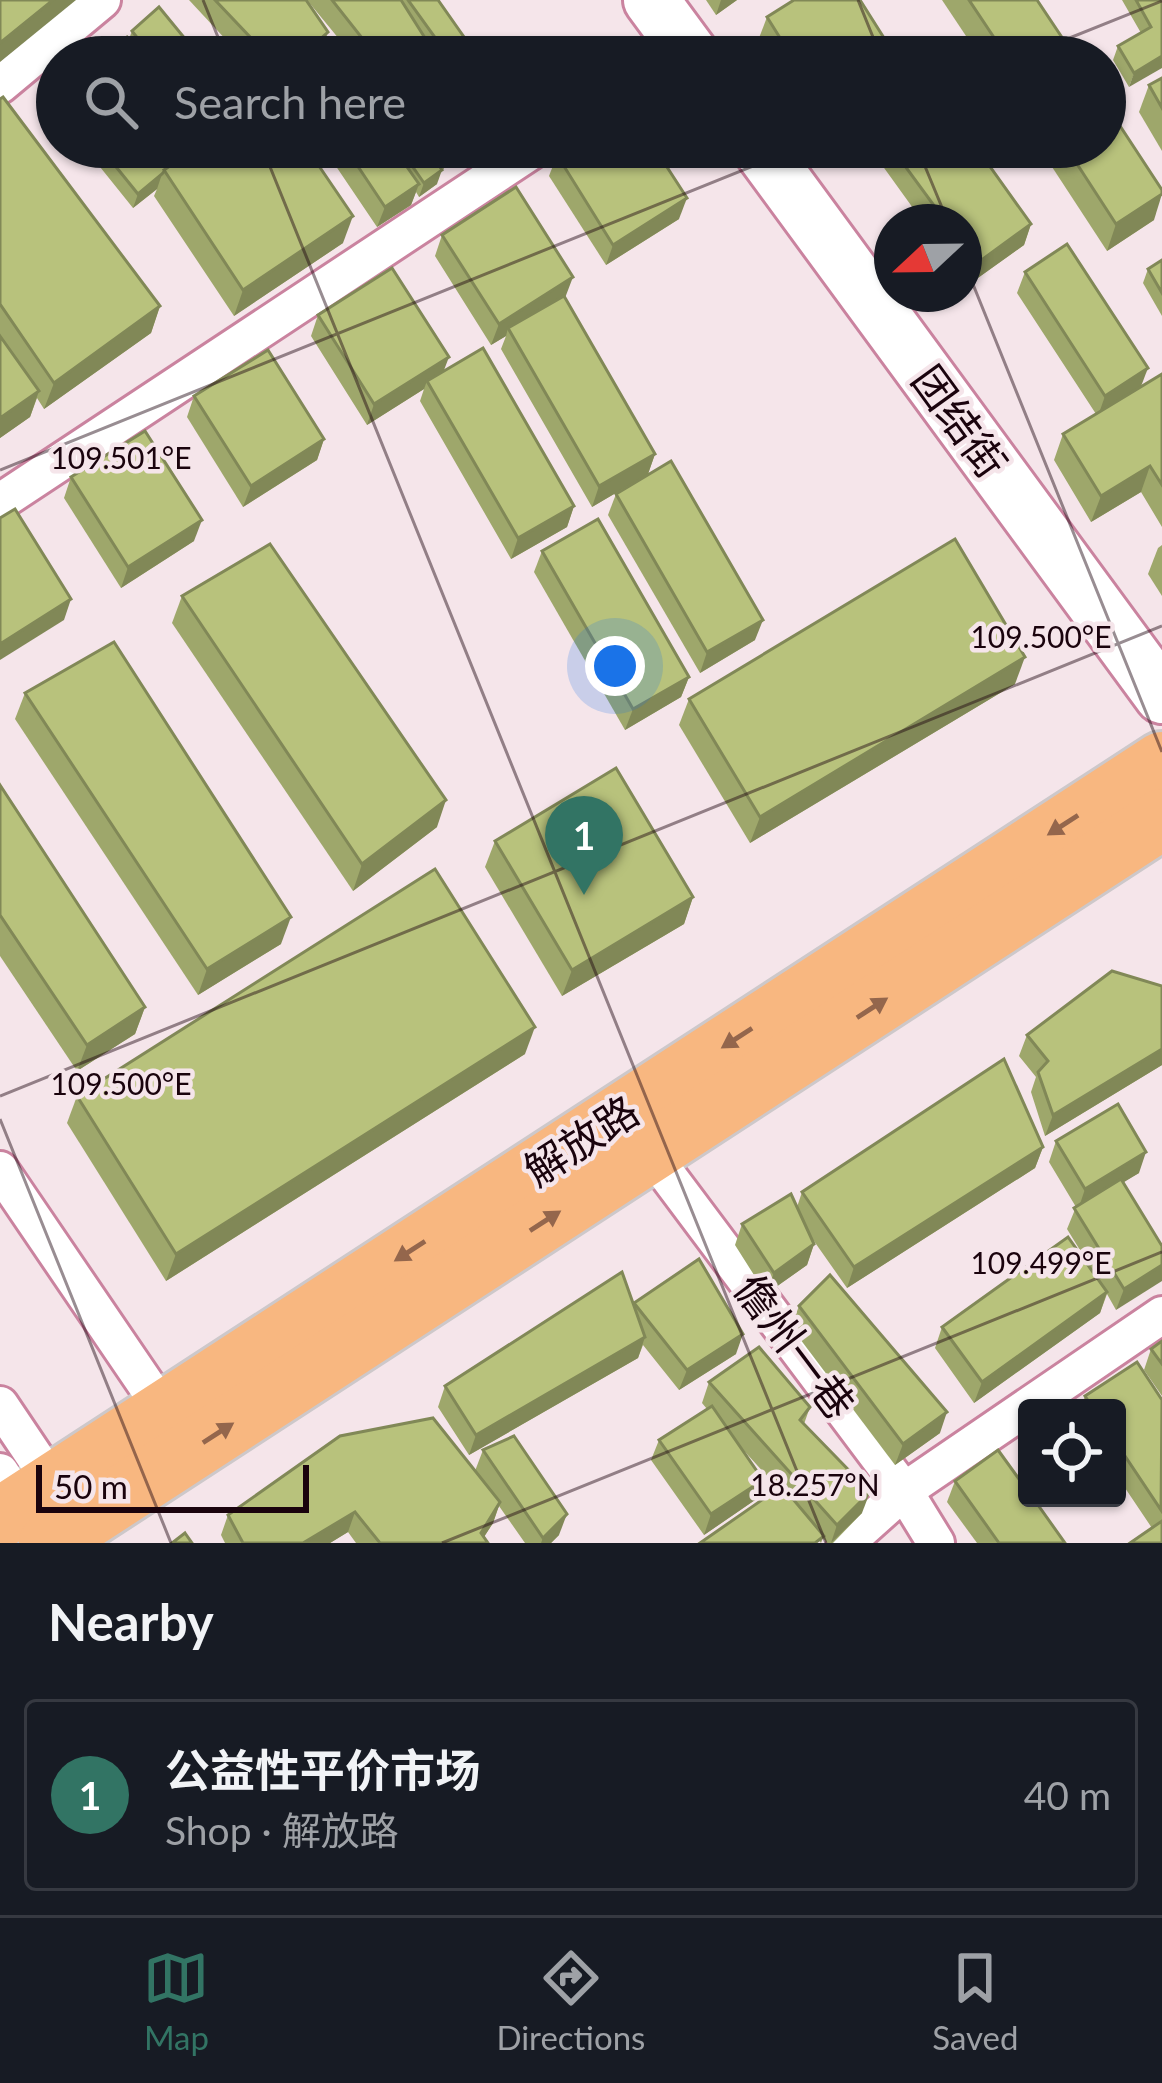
<!DOCTYPE html>
<meta charset="utf-8">
<style>
:root{--surface:#171b24;--page:#242831;--text:#f1f3f6;--muted:#9ea1a6;--line:#363941;--accent:#327464}
body{margin:0;font-family:Lato,"Noto Sans SC",sans-serif;background:var(--page);color:var(--text)}
.controls{position:absolute;right:36px;bottom:36px;display:grid;overflow:hidden;border-radius:12px;box-shadow:0 3px 9px #0004}
.controls button{width:108px;height:108px;display:grid;place-items:center;padding:0;border:0;border-bottom:3px solid var(--line);background:var(--surface);color:var(--text);font:60px sans-serif}
.compass{position:absolute;left:874px;top:204px;width:108px;height:108px;border-radius:50%;background:var(--surface);box-shadow:0 3px 9px #0004;rotate:248deg}
.scale{position:absolute;left:36px;bottom:30px;width:273px;box-sizing:border-box;padding-left:12px;border:6px solid #1a030d;border-top:0;font-size:33px;line-height:42px;white-space:nowrap;color:#1a030d;-webkit-text-stroke:9px #f5e5ea;paint-order:stroke}
.you{position:absolute;left:615px;top:666px;width:42px;height:42px;margin:-30px;border:9px solid #fff;border-radius:50%;background:#1a73e8;box-shadow:0 0 0 18px #1a73e833}
.badge{display:grid;place-items:center;width:78px;height:78px;border-radius:50%;background:var(--accent);color:#fff;font-size:39px;font-weight:700}
.pin{position:absolute;translate:-50% -99px;filter:drop-shadow(0 3px 6px #0008)}
.pin::after{content:'';position:absolute;top:63px;width:42px;height:36px;background:inherit;clip-path:polygon(0 0,100% 0,50% 100%)}
.list{margin:0;padding:0;list-style:none}
h2{display:flex;justify-content:space-between;align-items:center;height:156px;margin:0;padding:0 48px;font-size:51px}
h2 small{font-size:39px;font-weight:400;color:var(--muted)}
.list li{display:grid;grid-template-columns:78px 1fr auto;gap:36px;align-items:center;box-sizing:border-box;height:192px;margin:0 24px 24px;padding:0 24px;border:3px solid var(--line);border-radius:12px}
.list b{display:block;font-size:45px;white-space:nowrap}
.list p{margin:0;font-size:39px;white-space:nowrap;color:var(--muted)}
.list em{font-size:39px;font-style:normal;color:var(--muted)}
.icon{flex:none;width:66px;height:66px;fill:none;stroke:currentColor;stroke-width:2;stroke-linecap:round;stroke-linejoin:round}
.map{position:relative;flex:none;width:1162px;height:1543px;overflow:hidden}
.search{position:absolute;background:var(--surface);box-shadow:0 3px 9px #0004;left:36px;right:36px;top:36px;height:132px;display:flex;align-items:center;gap:30px;box-sizing:border-box;padding:0 42px;border-radius:66px;color:var(--muted);font-size:45px}
.sheet{height:372px;background:var(--surface)}
nav{display:flex;justify-content:space-around;align-items:center;box-sizing:border-box;height:168px;border-top:3px solid var(--line);background:var(--surface);font-size:33px;color:var(--muted)}
nav a{display:grid;justify-items:center;gap:6px}
nav .on{color:var(--accent)}
.map>svg:first-child{display:block}
.lines{fill:none;stroke-linecap:round;stroke-linejoin:round}
.street-casing{stroke:#ca839f;stroke-width:42}
.secondary-casing{stroke:#ca839f;stroke-width:60}
.primary-casing{stroke:#cdc8ca;stroke-width:66}
.street{stroke:#fff;stroke-width:36}
.secondary{stroke:#fff;stroke-width:54}
.primary{stroke:#f8b780;stroke-width:60}
.wall{fill:#9ea76b}
.shaded-wall{fill:#818857}
.building{fill:#b8c27c;stroke:#818857;stroke-width:3}
.oneway{fill:#94664c}
.ticks{fill:none;stroke:#1a030d;stroke-width:3;stroke-opacity:0.45}
.labels{text-anchor:middle;dominant-baseline:central;stroke-width:9;stroke-linejoin:round;paint-order:stroke}
.street-label{font-size:42px;fill:#1a030d;stroke:#f5e5ea}
.ticks-label{font-size:30px;text-anchor:middle;fill:#1a030d;stroke:#f5e5ea;stroke-width:9;stroke-linejoin:round;paint-order:stroke}
</style>
<div class="map">
<svg width="1162" height="1543" viewBox="0 0 1162 1543">
<rect width="100%" height="100%" fill="#f5e5ea"/>
<g class="lines">
<g class="street-casing">
<g id="street">
<path d="M0,85L102,0"/>
<path d="M0,502L537,147"/>
<path d="M650,1152L904,1491L936,1543"/>
<path d="M0,1170L164,1411"/>
<path d="M0,1405L53,1484"/>
<path d="M0,1472L21,1504"/>
<path d="M846,1543L904,1491L1162,1315"/>
</g>
</g>
<g class="secondary-casing">
<g id="secondary">
<path d="M651,0L693,57"/>
<path d="M759,147L1162,696"/>
</g>
</g>
<g class="primary-casing">
<g id="primary">
<path d="M0,1518L1162,762"/>
<path d="M49,1543L1162,819"/>
</g>
</g>
<use href="#street" class="street"/>
<use href="#secondary" class="secondary"/>
<use href="#primary" class="primary"/>
</g>
<g class="wall">
<path d="M189,0H306L320,53L315,57H242Z"/>
<path d="M307,0H438L478,57H331L332,53L344,45Z"/>
<path d="M706,0H737L716,15Z"/>
<path d="M942,0H1037L1075,57H980Z"/>
<path d="M1122,0H1162L1129,87L1113,60L1118,46L1141,33Z"/>
<path d="M767,17L896,57H771L759,38Z"/>
<path d="M132,31L200,57H101L129,39Z"/>
<path d="M1162,78V151L1139,112L1149,85Z"/>
<path d="M57,92V113L51,106Z"/>
<path d="M0,99L160,306L151,333L44,409L37,398L30,417L0,438Z"/>
<path d="M84,147H306L343,243L234,316L154,196L157,189L133,208Z"/>
<path d="M323,147H467L443,169L435,159L437,184L419,197L416,192L411,205L377,227Z"/>
<path d="M869,147H976L1031,224L1024,245L968,285L964,278V222H923Z"/>
<path d="M1039,147H1105L1154,220L1107,251Z"/>
<path d="M557,155L679,219L606,265L549,176Z"/>
<path d="M442,235L565,298L655,454L648,474L592,507L501,349L506,336L491,345L435,256Z"/>
<path d="M1162,260V316L1143,283L1148,269Z"/>
<path d="M1025,272L1141,387L1162,374V527L1141,492L1091,522L1054,460L1063,434L1096,414L1017,293Z"/>
<path d="M318,315L444,371L574,506L567,527L511,559L420,401L424,389L367,425L311,336Z"/>
<path d="M194,396L324,439L317,460L243,507L187,417Z"/>
<path d="M71,477L194,541L121,588L64,498Z"/>
<path d="M616,494L755,640L700,673L608,515Z"/>
<path d="M1162,545V596L1148,574L1158,548Z"/>
<path d="M542,551L689,677L681,697L625,730L534,572Z"/>
<path d="M182,596L437,827L353,891L172,623Z"/>
<path d="M1015,684L750,843L679,725L689,699Z"/>
<path d="M25,693L281,944L198,995L15,719Z"/>
<path d="M0,785L145,1007L135,1034L77,1071L0,956Z"/>
<path d="M495,841L693,897L684,924L562,996L485,867Z"/>
<path d="M1162,986V1065L1045,1136L1031,1092L1036,1077L1019,1056L1027,1035Z"/>
<path d="M525,1054L166,1281L67,1123L77,1096Z"/>
<path d="M1056,1141L1139,1173L1123,1182L1162,1246L1116,1310L1107,1294L1100,1313L974,1403L935,1348L942,1327L1096,1276L1067,1229L1076,1207L1049,1162Z"/>
<path d="M1043,1147L1035,1168L847,1288L809,1234L814,1244L807,1265L766,1294L735,1245L742,1224L797,1207L802,1192Z"/>
<path d="M633,1304L736,1354L679,1390L643,1345L638,1358L469,1455L438,1407L445,1386Z"/>
<path d="M799,1306L940,1433L895,1465L791,1327Z"/>
<path d="M1162,1341V1396L1144,1370L1151,1349Z"/>
<path d="M709,1382L810,1407L804,1424L862,1513L833,1543H827L823,1538L821,1543L778,1488L737,1443L763,1480L755,1500L704,1535L651,1460L659,1440L707,1409L702,1403Z"/>
<path d="M1085,1396L1162,1400V1543L1117,1476V1408H1081Z"/>
<path d="M483,1450L559,1535L551,1543H525L499,1506L493,1523L484,1537L488,1543H356L348,1532L330,1543H225L221,1535L228,1515L475,1471Z"/>
<path d="M955,1481L1065,1543H977L947,1502Z"/>
</g>
<g class="shaded-wall">
<path d="M53,0H76L0,62V43Z"/>
<path d="M721,0H737L716,15Z"/>
<path d="M328,32L320,53L315,57H300Z"/>
<path d="M1162,56V68L1129,87L1134,73Z"/>
<path d="M452,147H467L443,169L450,148Z"/>
<path d="M442,170L437,184L419,197L424,183Z"/>
<path d="M162,174L157,189L133,208L138,194Z"/>
<path d="M419,184L411,205L377,227L385,207Z"/>
<path d="M1162,194L1154,220L1107,251L1116,224Z"/>
<path d="M687,198L679,219L606,265L613,245Z"/>
<path d="M353,216L343,243L234,316L243,290Z"/>
<path d="M1031,224L1024,245L968,285L976,264Z"/>
<path d="M573,277L565,298L508,328L506,336L491,345L499,324Z"/>
<path d="M160,306L151,333L44,409L54,383Z"/>
<path d="M449,357L441,378L427,381L424,389L367,425L374,404Z"/>
<path d="M1148,368L1140,389L1098,416L1105,396Z"/>
<path d="M39,391L30,417L0,438V418Z"/>
<path d="M324,439L317,460L243,507L251,486Z"/>
<path d="M655,454L648,474L592,507L599,486Z"/>
<path d="M1150,466L1141,492L1091,522L1101,496Z"/>
<path d="M574,506L567,527L511,559L518,538Z"/>
<path d="M202,520L194,541L121,588L128,567Z"/>
<path d="M71,599L64,620L0,660V644Z"/>
<path d="M763,620L755,640L700,673L707,652Z"/>
<path d="M1025,657L1015,684L750,843L760,817Z"/>
<path d="M689,677L681,697L625,730L633,709Z"/>
<path d="M446,800L437,827L353,891L362,864Z"/>
<path d="M693,897L684,924L562,996L572,970Z"/>
<path d="M291,917L281,944L198,995L207,969Z"/>
<path d="M145,1007L135,1034L77,1071L87,1045Z"/>
<path d="M535,1027L525,1054L166,1281L176,1254Z"/>
<path d="M1162,1049V1065L1045,1136L1053,1115Z"/>
<path d="M1043,1147L1035,1168L847,1288L854,1267Z"/>
<path d="M1146,1152L1139,1173L1078,1210L1085,1189Z"/>
<path d="M814,1244L807,1265L766,1294L774,1273Z"/>
<path d="M1162,1265V1281L1116,1310L1124,1289Z"/>
<path d="M1107,1292L1100,1313L974,1403L982,1382Z"/>
<path d="M743,1334L736,1354L679,1390L687,1370Z"/>
<path d="M645,1337L638,1358L469,1455L476,1435Z"/>
<path d="M947,1412L940,1433L895,1465L903,1444Z"/>
<path d="M763,1480L755,1500L704,1535L711,1514Z"/>
<path d="M870,1492L862,1513L831,1543L837,1525Z"/>
<path d="M500,1502L493,1523L480,1543L481,1533Z"/>
<path d="M355,1512L348,1532L330,1543H303Z"/>
<path d="M567,1514L559,1535L551,1543H541L543,1538Z"/>
</g>
<g class="building">
<path d="M0,0H53L0,43Z"/>
<path d="M215,0H306L328,32L300,57H269Z"/>
<path d="M332,0H401L437,57H377Z"/>
<path d="M408,0H438L478,57H449Z"/>
<path d="M794,0H860L896,57H792L767,17Z"/>
<path d="M969,0H1037L1075,57H1007Z"/>
<path d="M1136,0H1162V56L1134,73L1118,46L1151,27Z"/>
<path d="M159,7L200,57H152L132,31Z"/>
<path d="M127,37L143,57H101Z"/>
<path d="M351,40L363,57H335L332,53Z"/>
<path d="M1162,78V108L1149,85Z"/>
<path d="M3,97L160,306L54,383L0,304V99Z"/>
<path d="M1105,103L1162,190V194L1116,224L1066,147H1105Z"/>
<path d="M100,147H152L168,167L162,174L138,194Z"/>
<path d="M163,147H191L173,161Z"/>
<path d="M198,147H306L353,216L243,290L164,170Z"/>
<path d="M345,147H393L419,184L385,207Z"/>
<path d="M399,147H426L442,170L424,183Z"/>
<path d="M570,147H654L687,198L613,245L557,155Z"/>
<path d="M891,147H976L1031,224L976,264L964,247V222H946Z"/>
<path d="M516,187L573,277L499,324L442,235Z"/>
<path d="M1067,244L1148,368L1105,396L1025,272Z"/>
<path d="M1162,260V293L1148,269Z"/>
<path d="M392,268L449,357L374,404L318,315Z"/>
<path d="M564,296L655,454L599,486L508,328Z"/>
<path d="M0,336L39,391L0,418Z"/>
<path d="M483,348L574,506L518,538L427,381Z"/>
<path d="M268,350L324,439L251,486L194,396Z"/>
<path d="M1162,374V485L1150,466L1101,496L1063,434Z"/>
<path d="M145,431L202,520L128,567L71,477Z"/>
<path d="M671,461L763,620L707,652L616,494Z"/>
<path d="M15,509L71,599L0,644V518Z"/>
<path d="M598,519L689,677L633,709L542,551Z"/>
<path d="M955,539L1025,657L760,817L689,699Z"/>
<path d="M270,544L446,800L362,864L182,596Z"/>
<path d="M114,642L291,917L207,969L25,693Z"/>
<path d="M616,768L693,897L572,970L495,841Z"/>
<path d="M0,785L145,1007L87,1045L0,915Z"/>
<path d="M435,869L535,1027L176,1254L77,1096Z"/>
<path d="M1112,971L1162,986V1049L1053,1115L1038,1072L1048,1061L1027,1035Z"/>
<path d="M1004,1059L1043,1147L854,1267L802,1192Z"/>
<path d="M1118,1104L1146,1152L1085,1189L1056,1141Z"/>
<path d="M1121,1179L1162,1246V1265L1124,1289L1074,1208Z"/>
<path d="M791,1194L814,1244L774,1273L742,1224Z"/>
<path d="M1068,1237L1107,1292L982,1382L942,1327Z"/>
<path d="M699,1259L743,1334L687,1370L634,1303Z"/>
<path d="M622,1272L645,1337L476,1435L445,1386Z"/>
<path d="M830,1275L947,1412L903,1444L799,1306Z"/>
<path d="M1162,1341V1364L1151,1349Z"/>
<path d="M759,1347L810,1407L800,1420L870,1492L837,1525L709,1382Z"/>
<path d="M1137,1362L1162,1400L1161,1510L1117,1444V1408H1093L1085,1396Z"/>
<path d="M712,1406L763,1480L711,1514L659,1440Z"/>
<path d="M433,1418L500,1502L481,1533L488,1543H380L355,1512L303,1543H243L228,1515L340,1436Z"/>
<path d="M514,1436L567,1514L543,1538L483,1450Z"/>
<path d="M998,1450L1027,1490V1498H1033L1065,1543H999L955,1481Z"/>
<path d="M782,1486L824,1536L815,1543H700Z"/>
<path d="M1162,1521V1543H1130Z"/>
<path d="M185,1533L192,1543H172Z"/>
</g>
<defs><path id="oneway-solid" d="M-6-.8H1V-3.2L6.5 0L1 3.2V.8H-6Z" transform="scale(3)"/></defs>
<g class="oneway">
<use href="#oneway-solid" transform="translate(1063 825) rotate(147)"/>
<use href="#oneway-solid" transform="translate(872 1008) rotate(-33)"/>
<use href="#oneway-solid" transform="translate(737 1038) rotate(147)"/>
<use href="#oneway-solid" transform="translate(545 1221) rotate(-33)"/>
<use href="#oneway-solid" transform="translate(410 1251) rotate(147)"/>
<use href="#oneway-solid" transform="translate(218 1433) rotate(-33)"/>
</g>
<path class="ticks" d="M203,0L226,57M858,0L881,57M1022,57L1162,1M262,147L826,1543M917,147L948,222M964,262L1162,752M0,470L800,147M0,1096L1162,626M0,1119L171,1543M442,1543L1162,1252"/>
<g class="labels">
<g class="street-label">
<text transform="translate(960 421) rotate(54)">团结街</text>
<text transform="translate(581 1140) rotate(-33)">解放路</text>
<text transform="translate(795 1346) rotate(53)">儋州一巷</text>
</g>
</g>
<g class="ticks-label">
<text x="121" y="469">109.501°E</text>
<text x="1041" y="648">109.500°E</text>
<text x="121" y="1095">109.500°E</text>
<text x="1041" y="1274">109.499°E</text>
<text x="815" y="1496">18.257°N</text>
</g>
</svg>
<div class="controls">
<button><svg class="icon" aria-label="locate" viewBox="0 0 24 24"><circle cx="12" cy="12" r="6"/><path d="M12 2v4M12 18v4M2 12h4M18 12h4"/></svg></button>
</div>
<svg class="compass" viewBox="-18 -18 36 36"><path d="M0-13l5 13h-10z" fill="#e53935"/><path d="M0 13l5-13h-10z" fill="#9ea1a6"/></svg>
<div class="scale">50 m</div>
<div class="you"></div>
<div class="pin badge" style="left:584px;top:895px">1</div>
<div class="search"><svg class="icon" aria-label="search" viewBox="0 0 24 24"><circle cx="10" cy="10" r="6"/><path d="M15 15l6 6"/></svg>Search here</div>
</div>
<section class="sheet">
<h2>Nearby<small></small></h2>
<ul class="list">
<li><span class="badge">1</span><div><b>公益性平价市场</b><p>Shop · 解放路</p></div><em>40 m</em></li>
</ul>
</section>
<nav>
<a class="on"><svg class="icon" aria-label="map" viewBox="0 0 24 24"><path d="M3 6l6-2 6 2 6-2v14l-6 2-6-2-6 2zM9 4v14M15 6v14"/></svg>Map</a>
<a><svg class="icon" aria-label="directions" viewBox="0 0 24 24"><path d="M12 3l9 9-9 9-9-9zM9 14v-3h6M13 9l2 2-2 2"/></svg>Directions</a>
<a><svg class="icon" aria-label="saved" viewBox="0 0 24 24"><path d="M7 4h10v16l-5-4-5 4z"/></svg>Saved</a>
</nav>
